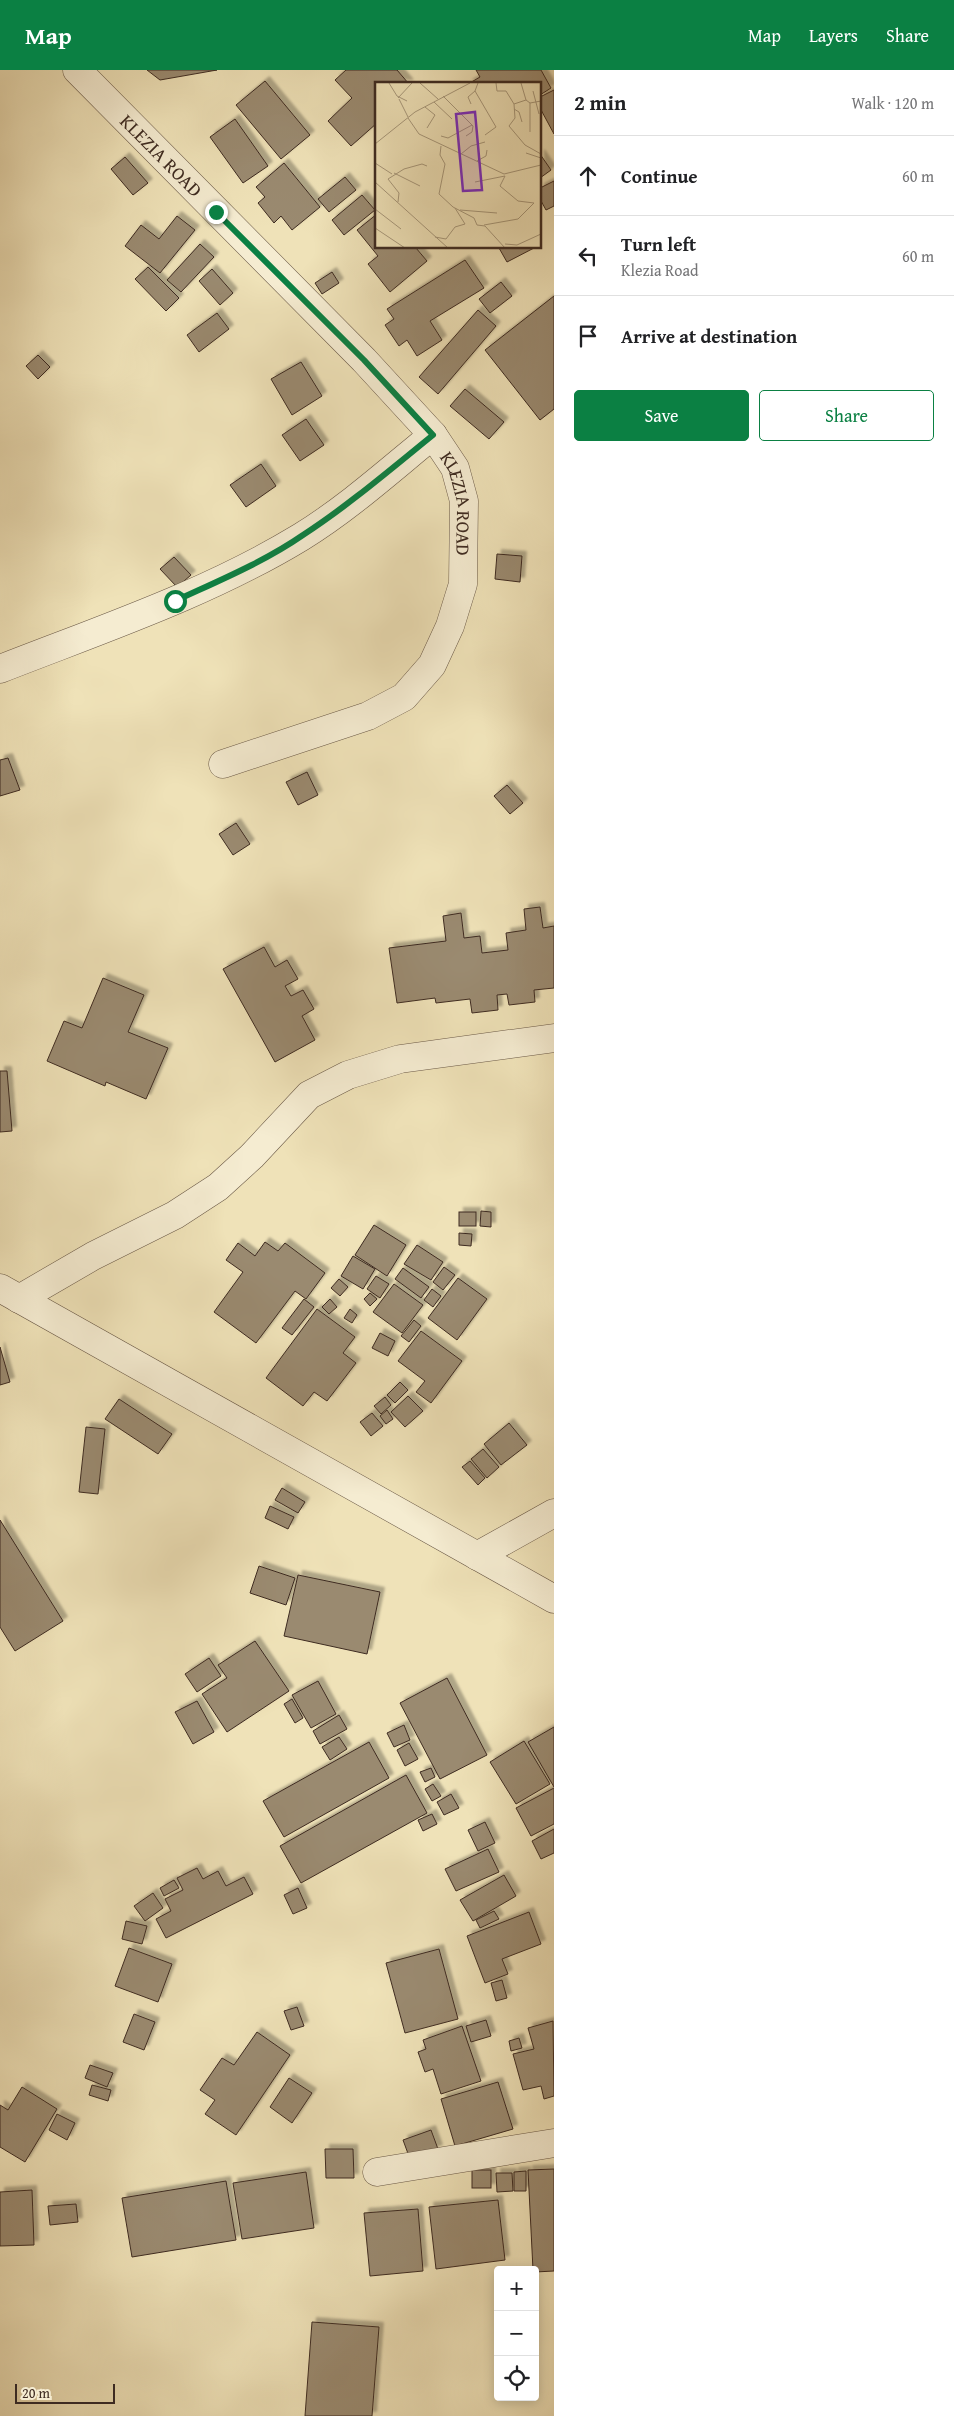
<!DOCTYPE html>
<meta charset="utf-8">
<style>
:root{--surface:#fff;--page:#f6f6f6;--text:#202124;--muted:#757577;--line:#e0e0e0;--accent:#0b8043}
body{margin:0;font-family:"Gentium Book Plus",serif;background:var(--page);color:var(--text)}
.controls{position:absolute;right:15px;bottom:15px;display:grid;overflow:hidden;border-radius:5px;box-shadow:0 2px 12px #0003}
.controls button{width:45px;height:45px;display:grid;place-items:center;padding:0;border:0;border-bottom:1px solid var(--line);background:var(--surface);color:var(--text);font:25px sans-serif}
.scale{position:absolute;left:15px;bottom:12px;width:100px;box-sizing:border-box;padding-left:5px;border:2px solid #3e2b21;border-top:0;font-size:14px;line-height:18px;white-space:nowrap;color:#3e2b21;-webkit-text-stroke:4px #f5ecd1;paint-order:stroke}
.stop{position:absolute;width:15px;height:15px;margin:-11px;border:4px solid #0b8043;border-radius:50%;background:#fff}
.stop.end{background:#0b8043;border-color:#fff;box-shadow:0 1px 5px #0008}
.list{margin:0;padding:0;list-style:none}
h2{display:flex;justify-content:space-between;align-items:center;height:65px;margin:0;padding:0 20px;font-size:21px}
h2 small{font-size:16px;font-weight:400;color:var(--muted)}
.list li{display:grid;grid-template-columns:32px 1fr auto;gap:15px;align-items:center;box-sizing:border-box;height:80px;padding:0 20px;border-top:1px solid var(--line)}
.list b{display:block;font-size:19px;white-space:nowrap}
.list p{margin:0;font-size:16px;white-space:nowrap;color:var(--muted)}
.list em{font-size:16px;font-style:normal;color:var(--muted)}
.actions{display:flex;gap:10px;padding:15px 20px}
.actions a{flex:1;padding:11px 0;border:1px solid var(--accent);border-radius:5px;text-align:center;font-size:18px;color:var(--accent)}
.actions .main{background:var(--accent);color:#fff}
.icon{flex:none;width:28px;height:28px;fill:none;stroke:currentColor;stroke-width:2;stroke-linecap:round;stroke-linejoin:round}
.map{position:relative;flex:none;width:554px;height:2346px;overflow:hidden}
header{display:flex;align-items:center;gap:30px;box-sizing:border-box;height:70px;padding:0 25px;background:var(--accent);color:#fff}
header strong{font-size:24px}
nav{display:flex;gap:28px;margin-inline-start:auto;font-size:18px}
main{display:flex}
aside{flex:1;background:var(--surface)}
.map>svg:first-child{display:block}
.building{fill:#9a8a70;stroke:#3e2b21;filter:url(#shadow)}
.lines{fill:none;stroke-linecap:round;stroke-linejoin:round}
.minor-casing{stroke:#6a5947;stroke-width:29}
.minor{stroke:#f5ecd1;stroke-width:28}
.route{stroke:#0b8043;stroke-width:6}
.labels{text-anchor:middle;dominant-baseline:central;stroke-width:4;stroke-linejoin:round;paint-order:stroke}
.street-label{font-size:19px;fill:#3e2b21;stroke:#f5ecd1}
.inset-road{fill:none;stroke:#a8997c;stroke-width:1}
.view{fill:#7b2cbf;fill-opacity:0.15;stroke:#7b2cbf;stroke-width:2.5}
.inset-edge{fill:none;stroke:#3e2b21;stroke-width:2.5}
</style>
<header>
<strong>Map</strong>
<nav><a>Map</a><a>Layers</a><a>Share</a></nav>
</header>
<main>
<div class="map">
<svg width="554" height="2346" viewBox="0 0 554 2346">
<defs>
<filter id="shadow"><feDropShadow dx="4.5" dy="-4.5" stdDeviation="1" flood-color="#0004"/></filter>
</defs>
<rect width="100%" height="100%" fill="#efe2b8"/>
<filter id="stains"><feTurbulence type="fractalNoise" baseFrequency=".004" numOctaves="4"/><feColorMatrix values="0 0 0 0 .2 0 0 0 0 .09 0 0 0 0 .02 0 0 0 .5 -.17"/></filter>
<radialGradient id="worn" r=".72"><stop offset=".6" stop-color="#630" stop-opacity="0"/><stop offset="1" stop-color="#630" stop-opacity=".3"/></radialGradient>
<g class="building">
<path d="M147,0H217L160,10Z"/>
<path d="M346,0H397L409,14H377V53L351,76L328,51L352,28L335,10Z"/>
<path d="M476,0H541L551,18L540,25V14H468L480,7Z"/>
<path d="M265,11L310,65L281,89L236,35Z"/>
<path d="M554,20V64L540,38V27Z"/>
<path d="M235,49L268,96L243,113L210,67Z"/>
<path d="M540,84L551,100L540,108Z"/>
<path d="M125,87L148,113L133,125L111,99Z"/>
<path d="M284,93L320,137L292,160L281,146L274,153L258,133L265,127L256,117Z"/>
<path d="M345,107L356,120L329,142L318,129Z"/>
<path d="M554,111V136L546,140L540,129V118Z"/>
<path d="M362,125L375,140L344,165L332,150Z"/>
<path d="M377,144V178H416L427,191L390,222L368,194L378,186L357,160Z"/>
<path d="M177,146L195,160L160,203L125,176L141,155L159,169Z"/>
<path d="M200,174L214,187L181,222L167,210Z"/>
<path d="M499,178H534L507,192Z"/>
<path d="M465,190L484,218L430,251L442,270L417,286L407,270L399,276L385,255L394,249L387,239Z"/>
<path d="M148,197L179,228L166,241L135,209Z"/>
<path d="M212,199L233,223L220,235L199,211Z"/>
<path d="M332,202L339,213L322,224L315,213Z"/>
<path d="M501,212L512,226L490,243L479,229Z"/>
<path d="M554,226V339L540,350L485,280Z"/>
<path d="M478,240L496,256L438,324L419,307Z"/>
<path d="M217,243L229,259L199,282L187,265Z"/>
<path d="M38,285L50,297L38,309L26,296Z"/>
<path d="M301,292L322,326L292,345L271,309Z"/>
<path d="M465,319L504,352L489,369L450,336Z"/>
<path d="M306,349L324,375L300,391L282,365Z"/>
<path d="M261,394L276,416L246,437L230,415Z"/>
<path d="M497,484L522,486L520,512L495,509Z"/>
<path d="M174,487L191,505L177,517L160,499Z"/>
<path d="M8,688L20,720L0,726V690Z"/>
<path d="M307,702L318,725L298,735L286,712Z"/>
<path d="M507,715L523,733L510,744L494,726Z"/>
<path d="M236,753L250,774L233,785L219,764Z"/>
<path d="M540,837L543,858L554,856V918L534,920L535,932L509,935L507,924L497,925L498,940L472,943L470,929L436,933L435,928L397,933L389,878L446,871L443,846L461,843L464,868L480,866L482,883L508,880L506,863L526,860L524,839Z"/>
<path d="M264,877L275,897L287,890L298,909L285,916L291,926L303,920L314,939L302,946L315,970L275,992L223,899Z"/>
<path d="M103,908L144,925L128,962L168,978L146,1029L106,1012L105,1016L47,991L64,951L82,958Z"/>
<path d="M0,1001H7L12,1061L0,1062Z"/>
<path d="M481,1141L491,1142V1157L480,1156Z"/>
<rect x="459" y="1142" width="17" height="14"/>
<path d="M374,1155L406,1175L387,1206L355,1185Z"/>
<path d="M459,1163L472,1164L471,1176L459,1175Z"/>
<path d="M265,1172L278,1181L285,1173L325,1203L306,1229L295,1221L256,1273L214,1242L243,1202L226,1190L238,1173L255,1186Z"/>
<path d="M417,1175L443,1192L431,1210L404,1194Z"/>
<path d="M353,1186L375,1199L363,1219L341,1206Z"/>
<path d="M444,1197L455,1205L443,1220L433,1212Z"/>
<path d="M403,1198L429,1217L421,1228L395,1209Z"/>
<path d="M376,1206L389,1214L380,1228L367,1219Z"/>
<path d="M458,1208L487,1229L457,1270L428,1248Z"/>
<path d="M339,1209L348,1217L340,1226L331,1218Z"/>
<path d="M394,1214L423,1235L402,1263L373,1242Z"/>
<path d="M432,1219L441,1226L433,1237L424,1230Z"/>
<path d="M370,1223L377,1229L370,1236L364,1229Z"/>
<path d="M304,1229L314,1237L292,1265L282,1258Z"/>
<path d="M330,1229L337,1237L329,1244L322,1237Z"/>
<path d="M317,1239L355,1267L343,1283L356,1293L327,1331L314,1322L303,1336L266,1308Z"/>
<path d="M350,1239L357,1245L352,1253L344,1248Z"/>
<path d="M414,1250L421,1256L409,1272L401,1266Z"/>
<path d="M421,1261L462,1291L431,1333L416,1322L425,1311L398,1291Z"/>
<path d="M380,1263L395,1271L388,1286L372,1278Z"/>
<path d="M0,1277L10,1312L0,1315Z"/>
<path d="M400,1312L408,1320L395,1333L387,1325Z"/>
<path d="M408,1326L423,1341L405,1357L391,1342Z"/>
<path d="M385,1327L391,1335L381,1344L374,1336Z"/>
<path d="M119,1329L172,1364L158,1384L105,1349Z"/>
<path d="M387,1340L393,1349L386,1354L380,1346Z"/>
<path d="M372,1343L383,1356L371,1366L360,1352Z"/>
<path d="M509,1353L527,1375L501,1395L484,1374Z"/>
<path d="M86,1357L105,1359L98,1424L79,1422Z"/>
<path d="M483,1379L499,1397L487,1408L471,1389Z"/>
<path d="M470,1391L485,1408L478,1415L462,1397Z"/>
<path d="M282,1418L305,1432L298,1443L275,1430Z"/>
<path d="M270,1436L294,1447L288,1459L265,1448Z"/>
<path d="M0,1450L63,1551L15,1581L0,1557Z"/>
<path d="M259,1496L295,1508L286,1535L250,1523Z"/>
<path d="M298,1505L380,1522L367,1584L284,1566Z"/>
<path d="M255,1571L289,1621L227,1662L202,1624L227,1608L218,1595Z"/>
<path d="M209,1588L221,1606L197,1622L185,1604Z"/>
<path d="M447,1608L487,1685L440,1709L400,1633Z"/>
<path d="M318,1611L336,1644L311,1658L292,1625Z"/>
<path d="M292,1629L303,1648L295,1653L284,1634Z"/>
<path d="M197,1631L214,1662L193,1674L175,1642Z"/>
<path d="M339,1645L347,1659L320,1674L313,1661Z"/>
<path d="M404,1655L410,1670L394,1677L387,1663Z"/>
<path d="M554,1657V1717L528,1672Z"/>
<path d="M339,1667L347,1679L330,1690L322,1677Z"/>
<path d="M524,1671L550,1714L516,1734L490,1692Z"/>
<path d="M369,1672L389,1708L284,1767L263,1731Z"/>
<path d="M409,1673L418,1689L405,1696L397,1680Z"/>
<path d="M431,1698L435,1707L425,1712L420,1702Z"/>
<path d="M406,1705L427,1743L301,1813L280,1776Z"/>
<path d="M433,1714L441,1726L432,1731L425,1719Z"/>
<path d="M554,1718V1754L531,1766L516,1738Z"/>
<path d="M451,1724L459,1738L444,1745L437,1732Z"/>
<path d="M432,1744L437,1754L423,1761L418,1750Z"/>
<path d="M485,1752L495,1773L478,1781L468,1760Z"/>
<path d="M554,1759V1783L541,1789L532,1771Z"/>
<path d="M488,1779L499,1802L456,1821L445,1799Z"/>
<path d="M197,1798L203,1809L218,1801L226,1816L244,1807L253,1824L166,1868L156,1849L171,1841L165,1829L183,1820L177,1808Z"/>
<path d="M504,1805L516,1826L473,1851L460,1830Z"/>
<path d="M174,1810L179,1818L164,1826L160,1818Z"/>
<path d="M298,1818L307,1838L293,1844L284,1825Z"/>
<path d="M153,1823L163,1838L145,1851L134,1836Z"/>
<path d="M494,1841L499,1849L480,1858L476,1850Z"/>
<path d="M529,1842L541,1874L502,1889L508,1904L485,1913L467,1866Z"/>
<path d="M126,1851L147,1856L142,1874L122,1869Z"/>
<path d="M129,1878L172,1894L158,1932L115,1916Z"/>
<path d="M439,1879L458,1949L405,1963L386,1893Z"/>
<path d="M502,1910L507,1928L496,1931L491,1913Z"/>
<path d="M297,1937L304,1956L291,1960L284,1941Z"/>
<path d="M134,1944L155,1952L144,1980L123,1972Z"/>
<path d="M486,1950L491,1966L471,1972L466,1956Z"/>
<path d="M553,1951L554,2026L544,2029L541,2016L523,2020L513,1984L534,1979L528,1958Z"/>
<path d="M462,1956L481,2011L441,2024L433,1999L425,2002L418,1982L426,1979L423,1970Z"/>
<path d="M257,1962L290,1985L236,2065L205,2044L215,2030L200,2020L222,1988L234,1995Z"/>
<path d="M519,1968L522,1978L511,1981L509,1971Z"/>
<path d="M90,1995L113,2003L107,2017L85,2008Z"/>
<path d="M289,2008L312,2023L292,2053L270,2037Z"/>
<path d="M498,2012L513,2059L455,2076L441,2029Z"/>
<path d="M92,2015L111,2020L108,2031L89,2025Z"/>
<path d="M22,2017L57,2039L25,2092L0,2077V2035L8,2040Z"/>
<path d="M57,2044L75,2053L67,2070L49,2060Z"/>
<path d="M431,2060L438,2079L410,2089L403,2070Z"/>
<path d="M325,2079H353L354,2108H326Z"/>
<path d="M554,2099V2201L535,2202L533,2200L528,2100Z"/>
<rect x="472" y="2100" width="19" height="18"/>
<path d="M526,2101V2121H514V2102Z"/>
<path d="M306,2102L314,2158L242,2169L233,2113Z"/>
<path d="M496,2103H512L513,2121L497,2122Z"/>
<path d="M226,2111L236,2170L132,2187L122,2128Z"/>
<path d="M32,2120L34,2175L0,2176V2122Z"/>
<path d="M498,2130L505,2190L436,2199L429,2137Z"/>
<path d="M76,2134L78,2152L50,2155L48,2136Z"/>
<path d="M418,2139L423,2201L370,2206L364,2143Z"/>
<path d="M312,2252L379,2257L372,2346H305Z"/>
</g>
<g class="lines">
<g class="minor-casing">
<g id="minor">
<path id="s1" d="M77,0L364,290L433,365L455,398L464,431L463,514L450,556L432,595L404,627L368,646L223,694"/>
<path d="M0,599C102,559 207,524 301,467C348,438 390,400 433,365"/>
<path d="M0,1218L554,1529"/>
<path d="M19,1229L93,1186L175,1145L218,1117L252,1086L309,1025L348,1005L400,989L554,968"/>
<path d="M477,1486L554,1443"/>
<path d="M377,2102L554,2073"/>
</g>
</g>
<use href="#minor" class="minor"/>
</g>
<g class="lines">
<path class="route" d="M175,531C218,511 264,492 303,465C349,435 391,399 433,365L364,290L216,142"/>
</g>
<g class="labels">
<g class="street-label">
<text stroke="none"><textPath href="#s1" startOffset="120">KLEZIA ROAD</textPath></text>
<text stroke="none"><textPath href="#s1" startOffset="585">KLEZIA ROAD</textPath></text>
</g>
</g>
<g transform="translate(375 12)">
<rect width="166" height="166" fill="#efe2b8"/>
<path class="inset-road" d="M14,1L22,14L32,19M45,1L63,17M103,1L100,9L121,45L110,53M121,1L122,9H131L139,22L151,18L146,1M158,9L164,32M68,14L98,44L97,50L91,54M23,16L37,1M24,17L33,35M151,18L155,21L166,19M59,20L77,37M155,21V50M96,22L93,15L100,9M139,22L140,36L134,44L150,63L166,72M50,25L60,33L52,46M139,27L144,30L147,40M33,36L44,52L129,92L166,83M66,54L73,56L97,43M0,62L40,30L95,1M66,64L65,73L70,82L64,112L78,125L99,136L102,143L110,144L130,166M151,71L166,76M86,72L96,64L110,60M102,79L111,74L112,68M0,81L17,92M19,91L45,104M130,94L125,104L143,119L159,121M0,100L73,166M100,100L130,94M23,120L24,111L13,97L29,87L47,82L52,84M0,127L26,147M85,128L122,131M109,143L143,137L159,121M0,146L30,166M60,155L71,157L80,145L90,142L80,126M130,162L142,163L166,152"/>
<path class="view" d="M100,30L107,108L88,109L81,32Z"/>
<rect width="166" height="166" class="inset-edge"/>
</g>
<rect width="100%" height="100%" filter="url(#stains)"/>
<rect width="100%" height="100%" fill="url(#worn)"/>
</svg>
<div class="controls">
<button>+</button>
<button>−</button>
<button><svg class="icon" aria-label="locate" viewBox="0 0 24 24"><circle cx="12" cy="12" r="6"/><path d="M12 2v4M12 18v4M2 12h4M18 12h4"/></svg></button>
</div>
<div class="scale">20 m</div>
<div class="stop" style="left:175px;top:531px"></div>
<div class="stop end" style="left:216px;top:142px"></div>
</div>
<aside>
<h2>2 min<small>Walk · 120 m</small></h2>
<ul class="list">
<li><svg class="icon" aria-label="ahead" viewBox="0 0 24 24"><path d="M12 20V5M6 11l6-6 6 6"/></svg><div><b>Continue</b></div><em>60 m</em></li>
<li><svg class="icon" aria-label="left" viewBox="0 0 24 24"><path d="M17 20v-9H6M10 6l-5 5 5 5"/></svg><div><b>Turn left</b><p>Klezia Road</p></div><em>60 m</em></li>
<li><svg class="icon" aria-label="arrive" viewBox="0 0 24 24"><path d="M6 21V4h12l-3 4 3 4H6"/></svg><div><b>Arrive at destination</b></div></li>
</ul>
<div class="actions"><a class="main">Save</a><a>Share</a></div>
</aside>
</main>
